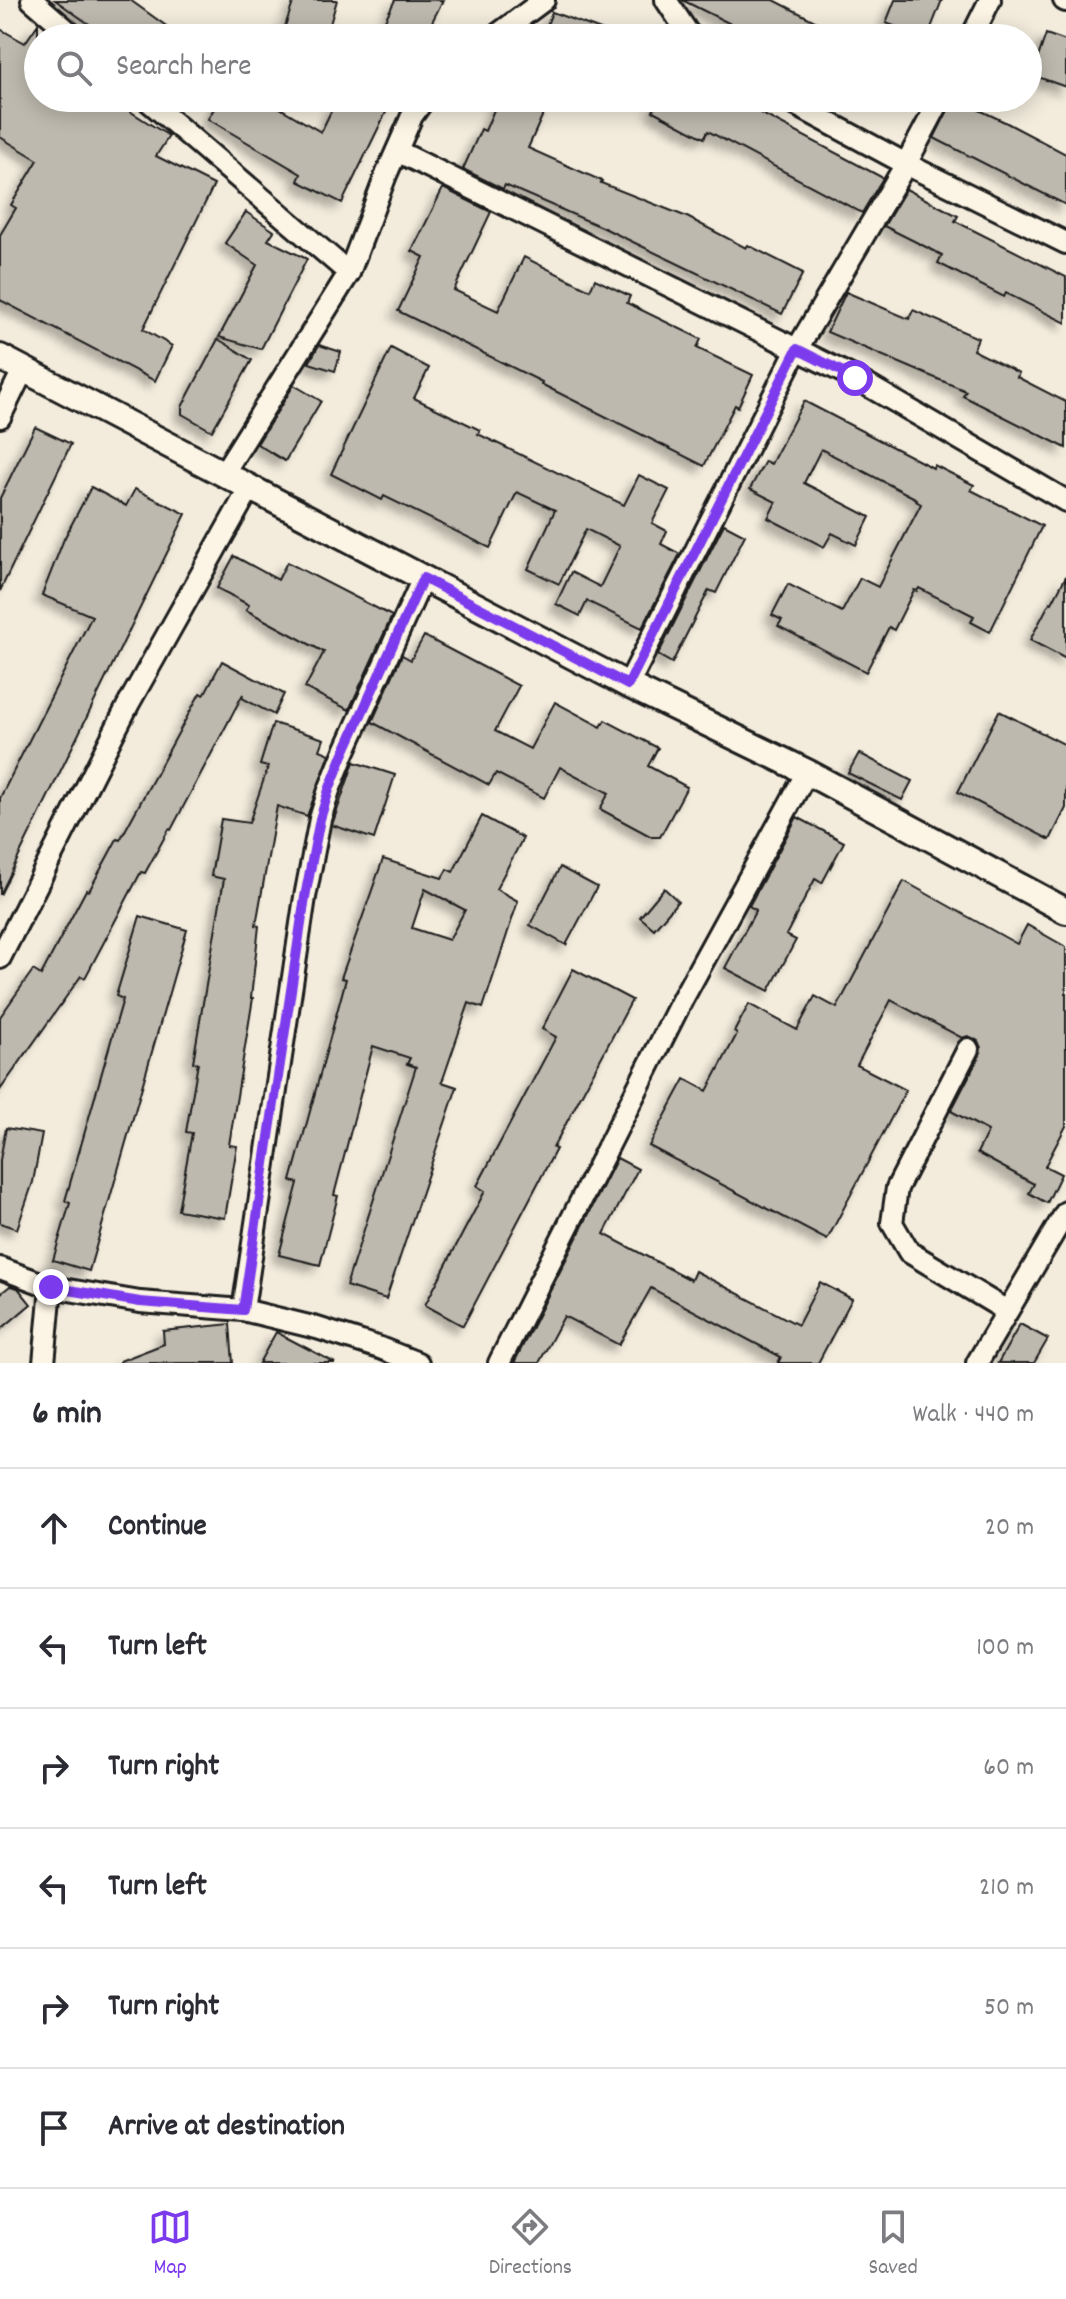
<!DOCTYPE html>
<meta charset="utf-8">
<style>
:root{--surface:#fff;--page:#f2f2f3;--text:#2b2b33;--muted:#7c7c81;--line:#e1e1e2;--accent:#7c3aed}
body{margin:0;font-family:Dekko,sans-serif;background:var(--page);color:var(--text)}
.stop{position:absolute;width:24px;height:24px;margin:-18px;border:6px solid #7c3aed;border-radius:50%;background:#fff}
.stop.end{background:#7c3aed;border-color:#fff;box-shadow:0 2px 8px #0008}
.list{margin:0;padding:0;list-style:none}
h2{display:flex;justify-content:space-between;align-items:center;height:104px;margin:0;padding:0 32px;font-size:34px}
h2 small{font-size:26px;font-weight:400;color:var(--muted)}
.list li{display:grid;grid-template-columns:52px 1fr auto;gap:24px;align-items:center;box-sizing:border-box;height:120px;padding:0 32px;border-top:2px solid var(--line)}
.list b{display:block;font-size:30px;white-space:nowrap}
.list em{font-size:26px;font-style:normal;color:var(--muted)}
.icon{flex:none;width:44px;height:44px;fill:none;stroke:currentColor;stroke-width:2;stroke-linecap:round;stroke-linejoin:round}
.map{position:relative;flex:none;width:1066px;height:1363px;overflow:hidden}
.search{position:absolute;background:var(--surface);box-shadow:0 4px 20px #0003;left:24px;right:24px;top:24px;height:88px;display:flex;align-items:center;gap:20px;box-sizing:border-box;padding:0 28px;border-radius:44px;color:var(--muted);font-size:30px}
.sheet{height:824px;background:var(--surface)}
nav{display:flex;justify-content:space-around;align-items:center;box-sizing:border-box;height:112px;border-top:2px solid var(--line);background:var(--surface);font-size:22px;color:var(--muted)}
nav a{display:grid;justify-items:center;gap:4px}
nav .on{color:var(--accent)}
.map>svg:first-child{display:block}
.building{fill:#beb9ae;stroke:#1c1c1c;stroke-width:2;fill-rule:evenodd;filter:url(#shadow)}
.lines{fill:none;stroke-linecap:round;stroke-linejoin:round}
.minor-casing{stroke:#1c1c1c;stroke-width:26}
.tertiary-casing{stroke:#1c1c1c;stroke-width:30}
.minor{stroke:#fcf5e5;stroke-width:20}
.tertiary{stroke:#fcf5e5;stroke-width:24}
.route{stroke:#7c3aed;stroke-width:10}
</style>
<div class="map">
<svg width="1066" height="1363" viewBox="0 0 1066 1363">
<defs>
<filter id="shadow"><feDropShadow dx="-7" dy="7" stdDeviation="4" flood-color="#0004"/></filter>
</defs>
<rect width="100%" height="100%" fill="#f3ecdd"/>
<filter id="ink" filterUnits="userSpaceOnUse"><feTurbulence type="fractalNoise" baseFrequency=".0125" numOctaves="2"/><feDisplacementMap in="SourceGraphic" scale="16" xChannelSelector="R" yChannelSelector="G"/><feConvolveMatrix kernelMatrix="1 2 1 2 8 2 1 2 1" color-interpolation-filters="sRGB"/></filter>
<g filter="url(#ink)">
<g class="building">
<path d="M55,0H130L183,38H109Z"/>
<path d="M294,0H337L326,38H281Z"/>
<path d="M395,0H443L424,38H376Z"/>
<path d="M682,0H774L848,38H759Z"/>
<path d="M895,0H942L927,38H899L902,29L886,23Z"/>
<path d="M552,12L617,36V38H542Z"/>
<path d="M38,24V98H109L169,136L156,156L214,185L143,329L172,346L155,381L0,300V235L16,208L11,205L38,160L0,137V29L25,43Z"/>
<path d="M1046,34L1066,41V87L1032,75Z"/>
<path d="M220,98H263L321,132L335,103L347,108L351,98H393L342,203L298,181L301,174L208,119Z"/>
<path d="M499,98H536L548,103L528,148L602,181L601,183L687,217L746,248L748,245L803,273L782,314L604,228L505,185L503,189L463,169L481,129L485,131Z"/>
<path d="M660,98H732L883,178L862,213L708,131L704,138L653,111Z"/>
<path d="M954,98L1007,123L1066,154V205L934,138Z"/>
<path d="M443,188L491,212L454,290L498,311L524,257L590,290L595,279L630,296L627,303L701,339L697,348L753,375L738,407L735,405L704,466L541,384L542,382L398,311L424,257L412,251Z"/>
<path d="M906,189L958,216L955,221L1066,277V323L1006,293L1004,297L938,263L942,255L884,226Z"/>
<path d="M246,212L274,231L268,240L307,259L261,349L219,337L257,265L225,243Z"/>
<path d="M846,292L909,319L913,310L978,338L973,350L1019,373L1017,377L1066,402V448L963,396L966,391L827,332Z"/>
<path d="M218,339L252,360L212,431L182,414V407Z"/>
<path d="M319,345L341,352L335,371L309,363Z"/>
<path d="M391,348L429,368L414,398L480,430L478,434L624,505L639,475L669,490L652,523L667,531L661,544L680,554L642,628L587,601L580,616L556,604L571,572L600,587L620,546L586,529L559,584L528,569L555,510L517,492L490,548L384,496L382,500L331,474Z"/>
<path d="M294,385L321,401L285,461L257,444Z"/>
<path d="M804,401L933,468L934,465L974,485L971,490L1042,526L990,632L971,622L974,616L919,588L917,591L914,590L894,630L889,627L866,672L778,626L782,620L772,615L788,584L842,612L860,578L878,587L921,504L916,501L917,499L821,449L804,483L870,517L856,545L832,533L824,547L768,518L776,502L750,489L765,461L771,464Z"/>
<path d="M35,427L71,444L0,591V498Z"/>
<path d="M91,487L126,506L135,489L186,514L0,895V798L92,616L42,595L64,539Z"/>
<path d="M724,524L745,535L716,593L709,590L672,663L658,655Z"/>
<path d="M234,556L278,580L287,562L392,616L349,710L305,688L324,652L246,610L249,605L217,588Z"/>
<path d="M1066,576V659L1030,640L1050,602L1052,603Z"/>
<path d="M424,636L519,686L495,731L530,749L555,702L601,727L605,720L658,748L648,766L687,787L660,837H652L600,809L609,793L560,767L544,798L496,773L489,785L372,722L402,655L411,660Z"/>
<path d="M222,661L284,694L274,715L242,698L243,694L171,830L169,829L145,873L141,872L85,978L81,976L0,1090V1017L33,970L41,975L86,890L89,891L117,839L120,840L200,693L204,695Z"/>
<path d="M999,711L1066,745V808L1050,840L958,792Z"/>
<path d="M273,723L324,739L320,750L330,754L307,816L277,806L256,925L259,926L251,998H253L229,1145L237,1146L225,1218L178,1210L192,1133L186,1132L198,1063L193,1062L224,879L211,876L221,819L249,823L268,767L260,765Z"/>
<path d="M859,753L912,781L902,800L848,773Z"/>
<path d="M354,762L395,775L374,839L332,825Z"/>
<path d="M482,816L523,838L496,889L518,901L483,1008L469,1003L442,1082L457,1087L386,1299L346,1286L416,1067L407,1064L410,1058L373,1046L334,1195L338,1196L320,1265L279,1255L298,1183L291,1181L346,979L341,978L383,859L442,878L447,869L453,872ZM425,889L465,910L449,940L412,928Z"/>
<path d="M797,817L844,842L822,883L815,879L786,935L796,940L769,991L725,968L756,910L749,906Z"/>
<path d="M560,867L597,887L566,945L530,925Z"/>
<path d="M904,881L1017,944L1027,925L1066,947V1126L1045,1166L1061,1174L1047,1203L1029,1193L1034,1184L977,1153L988,1131L951,1111L980,1055L981,1048L978,1041L968,1036L962,1038L891,1000L857,1065L906,1090L827,1240L649,1146L685,1079L707,1091L737,1034L734,1032L749,1004L797,1030L815,996L837,1008Z"/>
<path d="M664,888L678,901L654,929L640,917Z"/>
<path d="M140,916L187,930L89,1271L53,1260L70,1203L65,1201L123,999L116,996Z"/>
<path d="M573,969L632,1000L553,1148L556,1149L463,1326L425,1305L485,1191L477,1186L556,1037L542,1029Z"/>
<path d="M6,1128L42,1134L33,1182L17,1229L0,1223V1160Z"/>
<path d="M617,1158L638,1169L604,1234L691,1280L695,1271L798,1325L820,1282L852,1299L818,1363H778L781,1357L651,1288L619,1345L564,1316L539,1363H514Z"/>
<path d="M10,1286L18,1288L31,1304L0,1330V1294Z"/>
<path d="M230,1324L233,1363H120V1361L164,1344L163,1331Z"/>
<path d="M1020,1324L1048,1339L1034,1363H998Z"/>
<path d="M276,1332L335,1363H259Z"/>
</g>
<g class="lines">
<g class="minor-casing">
<g id="minor">
<path d="M32,0L76,38"/>
<path d="M666,0L688,33L694,38"/>
<path d="M1064,0L1066,1"/>
<path d="M493,38L544,0"/>
<path d="M971,38L990,0"/>
<path d="M145,98L349,273"/>
<path d="M783,98L906,164L1066,243"/>
<path d="M397,151L855,378L1066,501"/>
<path d="M0,417L24,368"/>
<path d="M223,474L349,273L386,175L412,116L425,98"/>
<path d="M628,685L797,349L906,164L941,98"/>
<path d="M0,958L129,703L249,489"/>
<path d="M968,1049L897,1188L892,1223L909,1252L1007,1311"/>
<path d="M0,1268L51,1287L140,1302L243,1310L317,1328L380,1348L418,1363"/>
<path d="M243,1310L305,897L320,819L329,790L343,755L423,578"/>
<path d="M44,1363L51,1287"/>
<path d="M499,1363L683,998L807,772"/>
<path d="M977,1363L1066,1212"/>
</g>
</g>
<g class="tertiary-casing">
<path id="tertiary" d="M0,357L628,685L807,772L1066,911"/>
</g>
<use href="#minor" class="minor"/>
<use href="#tertiary" class="tertiary"/>
</g>
</g>
<g class="lines" filter="url(#ink)">
<path class="route" d="M51,1287L140,1302L243,1310L305,897L320,819L329,790L343,755L423,578L628,685L797,349L855,378"/>
</g>
</svg>
<div class="stop" style="left:855px;top:378px"></div>
<div class="stop end" style="left:51px;top:1287px"></div>
<div class="search"><svg class="icon" aria-label="search" viewBox="0 0 24 24"><circle cx="10" cy="10" r="6"/><path d="M15 15l6 6"/></svg>Search here</div>
</div>
<section class="sheet">
<h2>6 min<small>Walk · 440 m</small></h2>
<ul class="list">
<li><svg class="icon" aria-label="ahead" viewBox="0 0 24 24"><path d="M12 20V5M6 11l6-6 6 6"/></svg><div><b>Continue</b></div><em>20 m</em></li>
<li><svg class="icon" aria-label="left" viewBox="0 0 24 24"><path d="M17 20v-9H6M10 6l-5 5 5 5"/></svg><div><b>Turn left</b></div><em>100 m</em></li>
<li><svg class="icon" aria-label="right" viewBox="0 0 24 24"><path d="M7 20v-9h11M14 6l5 5-5 5"/></svg><div><b>Turn right</b></div><em>60 m</em></li>
<li><svg class="icon" aria-label="left" viewBox="0 0 24 24"><path d="M17 20v-9H6M10 6l-5 5 5 5"/></svg><div><b>Turn left</b></div><em>210 m</em></li>
<li><svg class="icon" aria-label="right" viewBox="0 0 24 24"><path d="M7 20v-9h11M14 6l5 5-5 5"/></svg><div><b>Turn right</b></div><em>50 m</em></li>
<li><svg class="icon" aria-label="arrive" viewBox="0 0 24 24"><path d="M6 21V4h12l-3 4 3 4H6"/></svg><div><b>Arrive at destination</b></div></li>
</ul>
</section>
<nav>
<a class="on"><svg class="icon" aria-label="map" viewBox="0 0 24 24"><path d="M3 6l6-2 6 2 6-2v14l-6 2-6-2-6 2zM9 4v14M15 6v14"/></svg>Map</a>
<a><svg class="icon" aria-label="directions" viewBox="0 0 24 24"><path d="M12 3l9 9-9 9-9-9zM9 14v-3h6M13 9l2 2-2 2"/></svg>Directions</a>
<a><svg class="icon" aria-label="saved" viewBox="0 0 24 24"><path d="M7 4h10v16l-5-4-5 4z"/></svg>Saved</a>
</nav>
